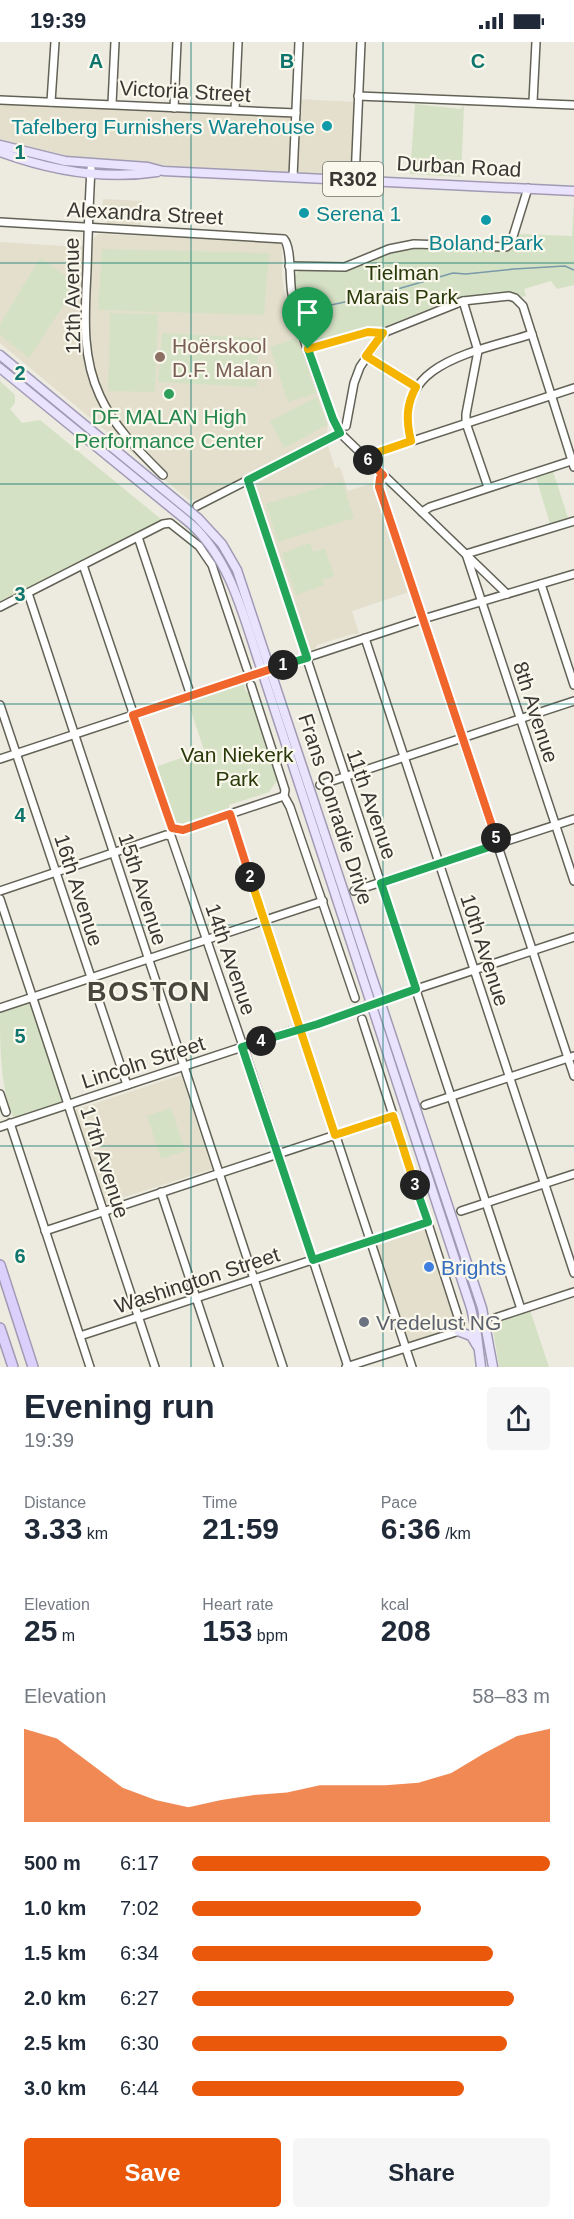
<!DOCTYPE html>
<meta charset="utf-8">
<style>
:root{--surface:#fff;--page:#f6f6f7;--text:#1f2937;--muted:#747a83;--accent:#ea580c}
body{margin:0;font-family:Arial,sans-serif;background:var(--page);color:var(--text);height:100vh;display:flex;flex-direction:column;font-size:22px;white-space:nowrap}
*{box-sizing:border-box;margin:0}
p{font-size:20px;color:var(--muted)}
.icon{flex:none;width:33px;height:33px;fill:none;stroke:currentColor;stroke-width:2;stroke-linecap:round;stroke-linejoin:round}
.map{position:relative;height:1325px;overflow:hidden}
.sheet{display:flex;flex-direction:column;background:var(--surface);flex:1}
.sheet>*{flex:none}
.pin{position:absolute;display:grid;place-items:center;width:51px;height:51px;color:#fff;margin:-62px -26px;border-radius:50% 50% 50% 0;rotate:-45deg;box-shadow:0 0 6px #0007}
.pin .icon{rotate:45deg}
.km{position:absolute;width:30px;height:30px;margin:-15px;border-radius:50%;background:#222;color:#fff;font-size:16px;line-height:30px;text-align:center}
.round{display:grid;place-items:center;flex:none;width:63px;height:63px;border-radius:6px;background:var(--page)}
.headline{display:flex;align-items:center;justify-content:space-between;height:102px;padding:0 24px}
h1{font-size:33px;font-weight:700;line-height:45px}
.metrics{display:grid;grid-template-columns:repeat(3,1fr);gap:9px;height:102px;padding:6px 24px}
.metrics div{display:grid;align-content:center}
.metrics b{font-size:30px;font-weight:700}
.metrics small{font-size:16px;font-weight:400}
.metrics p{font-size:16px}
.chart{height:168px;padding:12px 24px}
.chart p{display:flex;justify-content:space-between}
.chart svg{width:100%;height:108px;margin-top:6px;fill:var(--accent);opacity:.7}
.cta{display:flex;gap:12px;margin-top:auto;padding:12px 24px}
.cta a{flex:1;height:69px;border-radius:6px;background:var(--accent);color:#fff;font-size:24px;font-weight:700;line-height:69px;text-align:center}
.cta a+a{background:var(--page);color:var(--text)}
ul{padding:0 24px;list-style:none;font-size:20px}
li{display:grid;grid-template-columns:96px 72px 1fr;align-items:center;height:45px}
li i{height:15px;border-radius:8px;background:var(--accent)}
.status{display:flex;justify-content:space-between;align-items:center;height:42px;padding:0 30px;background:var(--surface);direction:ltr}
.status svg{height:16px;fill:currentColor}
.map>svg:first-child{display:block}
.built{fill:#e3dfcc}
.green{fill:#d5e1c4}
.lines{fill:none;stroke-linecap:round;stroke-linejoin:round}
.stream{stroke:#799aa8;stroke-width:1.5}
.minor-casing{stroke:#636257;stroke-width:10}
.major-casing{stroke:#a19ab5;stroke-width:11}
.highway-casing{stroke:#a19ab5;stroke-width:12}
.minor{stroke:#fff;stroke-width:7}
.major{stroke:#e9e3fd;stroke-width:8}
.highway{stroke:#dad0fb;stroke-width:9}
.split-1-casing{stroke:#fff;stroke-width:12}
.split-2-casing{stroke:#fff;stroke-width:12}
.split-3-casing{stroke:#fff;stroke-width:12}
.split-4-casing{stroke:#fff;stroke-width:12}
.split-5-casing{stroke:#fff;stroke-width:12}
.split-6-casing{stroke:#fff;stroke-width:12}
.split-7-casing{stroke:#fff;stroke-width:12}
.split-1{stroke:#22a559;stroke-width:8}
.split-2{stroke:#f0652b;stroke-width:8}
.split-3{stroke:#f5b400;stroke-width:8}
.split-4{stroke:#22a559;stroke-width:8}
.split-5{stroke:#22a559;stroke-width:8}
.split-6{stroke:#f0652b;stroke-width:8}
.split-7{stroke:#f5b400;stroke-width:8}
.grid{fill:none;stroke:#0f766e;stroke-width:1.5;stroke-opacity:0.55}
.culture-dot{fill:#0f9aa8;stroke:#faf8ec;stroke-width:2}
.education-dot{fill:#8d6e63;stroke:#faf8ec;stroke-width:2}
.leisure-dot{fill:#2e9e5b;stroke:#faf8ec;stroke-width:2}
.shop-dot{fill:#3f7fe0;stroke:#faf8ec;stroke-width:2}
.worship-dot{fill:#6b7280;stroke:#faf8ec;stroke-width:2}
.labels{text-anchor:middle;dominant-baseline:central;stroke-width:4.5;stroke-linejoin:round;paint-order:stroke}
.shield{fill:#faf8ec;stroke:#72716a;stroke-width:1.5}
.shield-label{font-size:20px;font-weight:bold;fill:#383733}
.street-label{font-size:21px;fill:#383733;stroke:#faf8ec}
.culture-label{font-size:21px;fill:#0d838f;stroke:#faf8ec;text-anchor:end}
.park-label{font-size:21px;fill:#2a3909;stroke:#faf8ec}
.education-label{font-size:21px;fill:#785e54;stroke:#faf8ec;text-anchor:start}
.leisure-label{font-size:21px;fill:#27864d;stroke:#faf8ec}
.shop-label{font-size:21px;fill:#366cbe;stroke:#faf8ec;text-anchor:start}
.worship-label{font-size:21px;fill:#5b616d;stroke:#faf8ec;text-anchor:start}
.district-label{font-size:27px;font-weight:bold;letter-spacing:1.5px;fill:#48473d;stroke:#faf8ec}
.grid-label{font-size:20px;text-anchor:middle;font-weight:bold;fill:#0f766e;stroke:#faf8ec;stroke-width:4.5;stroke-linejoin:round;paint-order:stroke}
</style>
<div class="status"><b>19:39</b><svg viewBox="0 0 49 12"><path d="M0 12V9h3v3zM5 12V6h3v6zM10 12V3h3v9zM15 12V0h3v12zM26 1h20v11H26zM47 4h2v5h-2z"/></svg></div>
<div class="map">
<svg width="574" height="1325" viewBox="0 0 574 1325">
<rect width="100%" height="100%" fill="#edebdf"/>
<g class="built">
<path d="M297,57L357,60L354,137L91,121L0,102V58L296,71Z"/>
<path d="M103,157L142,159L141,184L107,182V178H102Z"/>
<path d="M99,192L279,200L282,203V234L287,265L328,381L327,393L197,458H189L0,301V200L80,205Z"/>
<path d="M328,404L335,426L340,425L348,449L372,441L409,550L352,569L359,592H352L317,603L315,607L310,608L255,442Z"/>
<path d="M181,1033L212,1127L106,1161L75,1068Z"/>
<path d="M424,1184L427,1186L458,1281V1285L453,1289L449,1288L409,1301L407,1299L375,1202L376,1200Z"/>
</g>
<g class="green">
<path d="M415,62L460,67L464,64L461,135L410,132Z"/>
<path d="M574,159V243L557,247L551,239L524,247L526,254L521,255C496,236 411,274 384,285L376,284L315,301L310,298L295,243L294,235L299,228L343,229L355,226L393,210L422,205L506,208L515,203L519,192L572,194Z"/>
<path d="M102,207L269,211L264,273L98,268Z"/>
<path d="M40,216L77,242L29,316L0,293V282Z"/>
<path d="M110,271L158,272L155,350L108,349Z"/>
<path d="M162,291L258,296L257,345L158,340Z"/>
<path d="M297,296L316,351L288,360L270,305Z"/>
<path d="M0,339L15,353V361L10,367L22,381L40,378L162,478L0,561Z"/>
<path d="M317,355L327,383L284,406L270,379Z"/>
<path d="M553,429L568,476L550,482L536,435Z"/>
<path d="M342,439L354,476L278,500L266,462Z"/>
<path d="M310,501L313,510L325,506L334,534L322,538L324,543L296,553L282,511Z"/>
<path d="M244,641L245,648L250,652L277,739L269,750L229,763V768L179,784L175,783L155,725L204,708L188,660Z"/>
<path d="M26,961L33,964L63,1058L62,1060L14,1076C0,1048 0,1003 0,970Z"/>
<path d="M171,1066L185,1109L161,1117L147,1074Z"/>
<path d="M530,1268L549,1325H499L492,1281Z"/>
</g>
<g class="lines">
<path class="stream" d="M310,270L331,263L377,253L453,231L466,232L514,227L565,224L574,228"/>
<defs>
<g id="minor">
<path d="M358,54L574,63"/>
<path d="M0,58L296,71"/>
<path d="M51,60L55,0"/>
<path d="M533,60L536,0"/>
<path d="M112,62L115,0"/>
<path d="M174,66L177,0"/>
<path d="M235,68L238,0"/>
<path d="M91,127C89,161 88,194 87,228C85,271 81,314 100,354C114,385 139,409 163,433"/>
<path d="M293,135L299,0"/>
<path d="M355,137L361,0"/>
<path d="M0,180L284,197C292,206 289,238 292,252C300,294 318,336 333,377L340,391L507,552"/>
<path d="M289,224L345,225L389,207L414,202L506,205L511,201L528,146"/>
<path d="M463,259L478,309L466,372V381L488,445"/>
<path d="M308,307L368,290L383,291"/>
<path d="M366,314L416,345"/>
<path d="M346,384L354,341L360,325L383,291L463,259L509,254L515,256L523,264L574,425"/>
<path d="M411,399C390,320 477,310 532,292"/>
<path d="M367,417L379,410L574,346"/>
<path d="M383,433L380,436L379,445L574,1034"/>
<path d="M248,438L521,1267"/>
<path d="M197,464L340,391"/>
<path d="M422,470L430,465L574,418"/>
<path d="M574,479L466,512L574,839"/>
<path d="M138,495L191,654"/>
<path d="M83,523L172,786L177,788H182L284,754"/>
<path d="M541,542L574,643"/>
<path d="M28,551L283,1325"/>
<path d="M0,565L163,482L170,481L199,504L212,523L247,627"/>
<path d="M365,596L574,1231"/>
<path d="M251,643L285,748L284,754L290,765L355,956"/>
<path d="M0,663L127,1043"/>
<path d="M0,717L423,577L574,532"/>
<path d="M320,743L574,659"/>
<path d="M230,773L412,1325"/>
<path d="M0,849L166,793L171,794L242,1001L348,1325"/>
<path d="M354,849L574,777"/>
<path d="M0,857L155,1325"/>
<path d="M0,966L323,859"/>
<path d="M0,1052L6,1070"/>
<path d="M425,1063L574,1014"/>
<path d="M10,1081L90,1325"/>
<path d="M0,1085L291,989L321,981L371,962L574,895"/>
<path d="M161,1150L219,1325"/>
<path d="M461,1169L574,1132"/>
<path d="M45,1189L393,1074"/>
<path d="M495,1276L574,1250"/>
<path d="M80,1294L428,1180"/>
<path d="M346,1325L456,1290L458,1289L460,1281L362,977"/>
</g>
<g id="major">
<path d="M0,103L65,119L148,125L163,129L574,149"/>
<path d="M0,110C49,128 104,138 157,130"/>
<path d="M0,313L198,476L222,502L237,528L482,1266L493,1325"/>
<path d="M0,326L191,482C231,519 243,573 260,623L471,1266L477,1293L481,1325"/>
<path d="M458,1289L471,1294L477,1304"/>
</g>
<g id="highway">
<path d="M0,1223L33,1325"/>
<path d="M0,1286L13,1325"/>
</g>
</defs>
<use href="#minor" class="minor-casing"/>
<use href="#major" class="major-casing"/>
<use href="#highway" class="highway-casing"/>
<use href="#minor" class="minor"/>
<use href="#major" class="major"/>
<use href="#highway" class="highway"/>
</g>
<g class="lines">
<defs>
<path id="split-1" d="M283,623L307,616L248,438L340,391L333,377L308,307"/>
<path id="split-2" d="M250,835L230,772L183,788L172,786L133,673L283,623"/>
<path id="split-3" d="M250,835L335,1093L393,1074L415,1143"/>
<path id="split-4" d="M261,999L242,1005L313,1218L428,1180L415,1143"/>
<path id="split-5" d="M261,999L318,982L416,947L381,841L498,802L496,796"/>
<path id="split-6" d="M368,418L383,433L380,436L379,445L496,796"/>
<path id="split-7" d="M308,307L368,290L383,291L366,314L416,345C406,363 406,379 411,399L376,411L368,418"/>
</defs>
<use href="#split-1" class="split-1-casing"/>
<use href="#split-2" class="split-2-casing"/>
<use href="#split-3" class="split-3-casing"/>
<use href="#split-4" class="split-4-casing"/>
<use href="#split-5" class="split-5-casing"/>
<use href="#split-6" class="split-6-casing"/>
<use href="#split-7" class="split-7-casing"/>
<use href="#split-1" class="split-1"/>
<use href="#split-2" class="split-2"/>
<use href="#split-3" class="split-3"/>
<use href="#split-4" class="split-4"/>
<use href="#split-5" class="split-5"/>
<use href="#split-6" class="split-6"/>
<use href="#split-7" class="split-7"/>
</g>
<path class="grid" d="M191,0V1325M383,0V1325M0,221H574M0,442H574M0,662H574M0,883H574M0,1104H574"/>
<g class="culture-dot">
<circle cx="327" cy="84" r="6"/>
<circle cx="304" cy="171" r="6"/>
<circle cx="486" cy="178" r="6"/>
</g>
<circle class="education-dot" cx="160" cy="315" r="6"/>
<circle class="leisure-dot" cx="169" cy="352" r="6"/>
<circle class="shop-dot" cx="429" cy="1225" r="6"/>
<circle class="worship-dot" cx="364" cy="1280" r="6"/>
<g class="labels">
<rect class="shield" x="323" y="120" width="60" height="34" rx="4.5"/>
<g class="shield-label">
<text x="353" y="137">R302</text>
</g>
<g class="street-label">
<text transform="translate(185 49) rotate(3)">Victoria Street</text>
<text transform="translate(459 124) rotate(3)">Durban Road</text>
<text transform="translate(145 171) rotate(3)">Alexandra Street</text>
<text transform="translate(72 254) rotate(-91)">12th Avenue</text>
<text transform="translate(536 670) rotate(72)">8th Avenue</text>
<text transform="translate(372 762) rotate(71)">11th Avenue</text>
<text transform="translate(336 767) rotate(72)">Frans Conradie Drive</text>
<text transform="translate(143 847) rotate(72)">15th Avenue</text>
<text transform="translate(79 848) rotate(72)">16th Avenue</text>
<text transform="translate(485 908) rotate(72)">10th Avenue</text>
<text transform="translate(231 917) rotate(71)">14th Avenue</text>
<text transform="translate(143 1020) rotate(-18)">Lincoln Street</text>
<text transform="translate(105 1120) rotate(72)">17th Avenue</text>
<text transform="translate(197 1238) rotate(-18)">Washington Street</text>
</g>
<g class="culture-label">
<text x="315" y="84">Tafelberg Furnishers Warehouse</text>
<text x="316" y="171" text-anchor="start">Serena 1</text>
<text x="486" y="200" text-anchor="middle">Boland Park</text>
</g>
<g class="park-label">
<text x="402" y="230">Tielman<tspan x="402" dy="24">Marais Park</tspan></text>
<text x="237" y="712">Van Niekerk<tspan x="237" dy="24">Park</tspan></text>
</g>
<g class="education-label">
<text x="172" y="303">Hoërskool<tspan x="172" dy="24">D.F. Malan</tspan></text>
</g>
<g class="leisure-label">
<text x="169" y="374">DF MALAN High<tspan x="169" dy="24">Performance Center</tspan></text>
</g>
<g class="shop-label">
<text x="441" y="1225">Brights</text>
</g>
<g class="worship-label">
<text x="376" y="1280">Vredelust NG</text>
</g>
<g class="district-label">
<text x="149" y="950">BOSTON</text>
</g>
</g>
<g class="grid-label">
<text x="96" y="26">A</text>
<text x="287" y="26">B</text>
<text x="478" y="26">C</text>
<text x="20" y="117">1</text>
<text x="20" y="338">2</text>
<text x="20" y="559">3</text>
<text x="20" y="780">4</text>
<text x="20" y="1001">5</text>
<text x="20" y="1221">6</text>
</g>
</svg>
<div class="pin" style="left:308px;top:307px;background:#1e9e55"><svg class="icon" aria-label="arrive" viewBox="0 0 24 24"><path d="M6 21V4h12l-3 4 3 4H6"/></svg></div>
<b class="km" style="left:283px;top:623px">1</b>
<b class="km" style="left:250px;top:835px">2</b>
<b class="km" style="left:415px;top:1143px">3</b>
<b class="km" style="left:261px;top:999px">4</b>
<b class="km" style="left:496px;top:796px">5</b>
<b class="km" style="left:368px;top:418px">6</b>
</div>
<section class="sheet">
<div class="headline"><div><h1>Evening run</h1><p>19:39</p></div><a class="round"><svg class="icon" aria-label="share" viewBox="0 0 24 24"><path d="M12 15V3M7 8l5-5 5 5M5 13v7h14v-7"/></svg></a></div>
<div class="metrics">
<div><p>Distance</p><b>3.33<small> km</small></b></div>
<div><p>Time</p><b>21:59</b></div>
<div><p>Pace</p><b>6:36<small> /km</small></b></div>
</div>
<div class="metrics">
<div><p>Elevation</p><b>25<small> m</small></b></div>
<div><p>Heart rate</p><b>153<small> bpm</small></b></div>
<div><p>kcal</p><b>208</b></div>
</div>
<div class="chart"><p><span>Elevation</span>58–83 m</p>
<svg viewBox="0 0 160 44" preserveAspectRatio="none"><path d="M0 44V6L10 10L20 20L30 30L40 35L50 38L60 35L70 33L80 32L90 29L100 29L110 29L120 28L130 24L140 16L150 9L160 6V44z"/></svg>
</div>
<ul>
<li><b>500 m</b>6:17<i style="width:100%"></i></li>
<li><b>1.0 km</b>7:02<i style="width:64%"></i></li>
<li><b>1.5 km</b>6:34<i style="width:84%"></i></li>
<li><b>2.0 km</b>6:27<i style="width:90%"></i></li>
<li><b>2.5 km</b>6:30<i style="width:88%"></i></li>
<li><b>3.0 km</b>6:44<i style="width:76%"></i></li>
</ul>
<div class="cta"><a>Save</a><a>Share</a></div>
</section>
